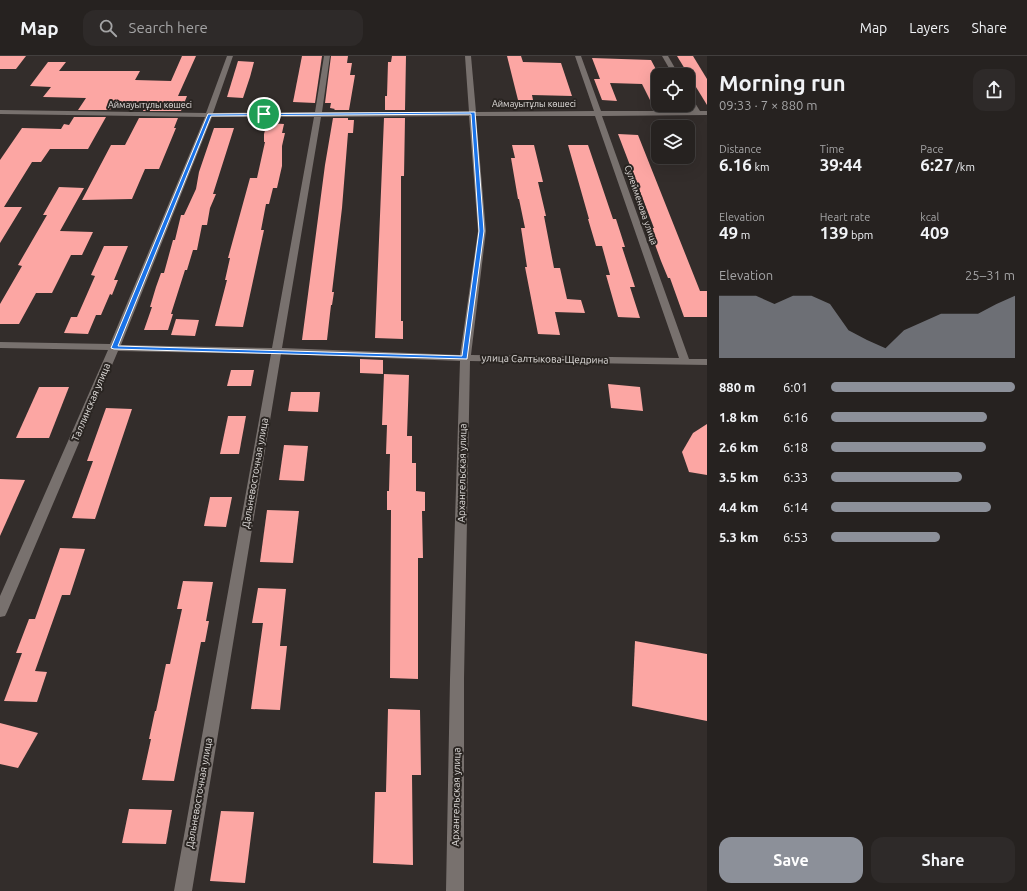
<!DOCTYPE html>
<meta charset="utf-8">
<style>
:root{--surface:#262220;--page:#2e2a29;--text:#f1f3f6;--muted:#a4a4a5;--line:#423f3e;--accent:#8c9099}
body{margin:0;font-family:Ubuntu,sans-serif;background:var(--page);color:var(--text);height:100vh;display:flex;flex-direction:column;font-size:15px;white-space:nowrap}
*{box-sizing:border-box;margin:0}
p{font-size:13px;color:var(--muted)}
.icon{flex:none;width:22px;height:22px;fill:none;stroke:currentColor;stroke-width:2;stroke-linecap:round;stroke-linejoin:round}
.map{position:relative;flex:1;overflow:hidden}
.side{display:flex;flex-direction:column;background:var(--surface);width:320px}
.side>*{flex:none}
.tools{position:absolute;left:651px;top:12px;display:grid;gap:8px}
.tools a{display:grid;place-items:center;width:44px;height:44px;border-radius:8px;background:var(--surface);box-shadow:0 4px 16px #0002,0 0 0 1px var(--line);font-size:20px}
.pin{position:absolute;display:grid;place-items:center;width:34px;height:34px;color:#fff;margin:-17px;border:2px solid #fff;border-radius:50%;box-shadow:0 1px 4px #0007}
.round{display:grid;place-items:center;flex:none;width:42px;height:42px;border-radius:12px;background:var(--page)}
.summary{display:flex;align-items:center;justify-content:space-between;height:68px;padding:0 12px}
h1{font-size:22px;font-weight:600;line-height:30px}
.figures{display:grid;grid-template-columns:repeat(3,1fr);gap:6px;height:68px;padding:4px 12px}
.figures div{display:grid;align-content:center}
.figures b{font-size:17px;font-weight:600}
.figures small{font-size:11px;font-weight:400}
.figures p{font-size:11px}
.chart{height:112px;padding:8px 12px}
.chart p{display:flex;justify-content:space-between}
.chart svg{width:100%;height:72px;margin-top:4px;fill:var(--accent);opacity:.7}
.primary-button{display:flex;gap:8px;margin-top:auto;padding:8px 12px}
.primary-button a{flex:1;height:46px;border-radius:12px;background:var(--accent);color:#fff;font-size:16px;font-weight:600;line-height:46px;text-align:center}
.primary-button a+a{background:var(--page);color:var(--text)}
ul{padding:0 12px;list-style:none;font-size:13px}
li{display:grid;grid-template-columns:64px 48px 1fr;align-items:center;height:30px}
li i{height:10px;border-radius:5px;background:var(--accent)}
header{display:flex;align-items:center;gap:24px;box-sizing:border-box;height:56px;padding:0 20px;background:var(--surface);border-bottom:1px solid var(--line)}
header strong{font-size:19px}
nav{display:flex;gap:22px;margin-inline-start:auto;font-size:14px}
.search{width:280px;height:36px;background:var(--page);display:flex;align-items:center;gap:10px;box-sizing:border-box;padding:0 14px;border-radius:12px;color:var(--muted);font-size:15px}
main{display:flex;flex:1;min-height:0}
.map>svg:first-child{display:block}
.building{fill:#fca6a3}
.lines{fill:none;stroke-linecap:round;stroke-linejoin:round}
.minor{fill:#78716e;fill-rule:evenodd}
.route{fill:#1a73e8;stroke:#fff;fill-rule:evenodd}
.labels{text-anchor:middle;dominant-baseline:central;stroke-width:4;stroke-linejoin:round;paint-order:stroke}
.far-street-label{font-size:9px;fill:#e0dddb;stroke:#292421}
.street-label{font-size:10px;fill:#e0dddb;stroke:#292421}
</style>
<header>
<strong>Map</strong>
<div class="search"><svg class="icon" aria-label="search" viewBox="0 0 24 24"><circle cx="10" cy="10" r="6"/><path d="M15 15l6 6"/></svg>Search here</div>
<nav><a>Map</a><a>Layers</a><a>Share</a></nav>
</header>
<main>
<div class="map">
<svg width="707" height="835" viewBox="0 0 707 835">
<rect width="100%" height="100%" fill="#332d2b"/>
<g class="building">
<path d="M0,0H26L16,13H0Z"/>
<path d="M182,0H196L178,40H187L181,55H143L146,47H114L110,54H78L86,42L43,41L51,31L30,30L48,6H66L59,15H140L135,24L171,25Z"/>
<path d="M302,0H322L315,47L293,46Z"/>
<path d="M331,0H348L347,7H352L350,19H355L349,54H334L335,53L330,52L331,47H325Z"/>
<path d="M392,0H406L405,54H385V40H387L388,6H391Z"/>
<path d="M507,0H521L523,6L561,7L572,40L532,39L533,44H518Z"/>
<path d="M677,0H693L707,23V49Z"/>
<path d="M592,2L651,4L659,19H657L658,22V54H655L642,28L610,27L617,45L602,44L594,23H600Z"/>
<path d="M238,5L254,6L250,21L243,42L227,41Z"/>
<path d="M74,61H106L88,93H50L41,106H32L4,151H22L0,187V104L22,72L61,73L64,68L69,69Z"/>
<path d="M139,62H178L174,72H176L159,113H145L132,143L82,144L111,89H125Z"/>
<path d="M333,62H348V64H354L353,77H348L342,152L332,236H334L332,249H331L327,284H302L325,109Z"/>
<path d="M384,62H405L404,120H401V265H403V283L375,282Z"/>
<path d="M267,67L284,68L282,77H285L282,90V110L277,132H273L269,148H266L261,174H264L243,271L215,270L227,224H225L230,202H228L250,122H257L265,86H264V78Z"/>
<path d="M214,72H234L213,138H216L210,152L207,169H202L197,194H193L187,214H185L171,258H173L168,274H144L152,251H150L156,231L161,217H164L173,184H175L181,159H184L196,133L199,116Z"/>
<path d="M618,78L638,79L700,235H707V261H684L670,222H668L661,205L649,172H654Z"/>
<path d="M512,89H534L543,126H538L546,160H544L554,212H560L567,243L581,244L585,257L555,256L560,279L538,278L525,211H527L521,172H525L519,143H518L511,102H515Z"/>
<path d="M568,89H588L613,163H616L625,191H622L635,231H630L640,262L618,261L606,219H610L602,190H596L588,163H589Z"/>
<path d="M59,131L84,132L60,175L93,176L82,199H71L52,237H36L19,268H0V248L22,210L18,209L47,159H43Z"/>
<path d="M104,190H128L114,224H118L112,239L110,238L101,259H96L88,278L64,277L71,261H77L95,220L91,219Z"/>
<path d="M176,263L199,264L195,280L171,279Z"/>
<path d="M360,303L383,304V318L360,317Z"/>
<path d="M231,314H254L251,330H227Z"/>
<path d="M384,318L409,319L407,380H412V407H416V435L425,436V455H422L423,502H418V623L390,622L391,454H387V435H389L390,398H386L387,369H382Z"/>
<path d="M608,328L640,331L643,355L611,352Z"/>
<path d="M39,331H69L49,382H16Z"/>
<path d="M291,336H320L318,356L288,355Z"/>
<path d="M106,352L132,353L95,463L72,462L93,405H87Z"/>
<path d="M228,360H246L239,398H220Z"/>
<path d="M707,368V419L689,416L682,396L693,377Z"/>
<path d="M284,389L308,390L304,425L279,424Z"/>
<path d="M0,423L25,424L0,480Z"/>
<path d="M210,441H232L226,471L204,470Z"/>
<path d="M267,454L299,455L293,507L260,506Z"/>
<path d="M60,492L85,493L70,539H62L35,615L47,616L37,646L4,645L22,597H16L29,563H35Z"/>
<path d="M183,525L213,526L206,565H209L205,586H201L174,725L142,724L151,683H149L155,655H156L166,608H170L182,553H177Z"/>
<path d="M258,532L286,533L280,590H287L280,654L251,653L263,567H252Z"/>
<path d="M635,585L707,598V665L632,650Z"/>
<path d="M388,653L420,654L421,719H412L413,809L373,807L375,736H386Z"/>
<path d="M0,667L38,677L18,712L0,708Z"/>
<path d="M129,753L172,754L166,788L122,787Z"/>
<path d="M221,755L254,756L245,827L210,825Z"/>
</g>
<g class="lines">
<g class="minor">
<path d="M227,0H233L213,57L315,56L324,0H330L322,56H469L465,0H471L476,56L594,55L575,0H581L601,55H693L688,46V38L690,39L700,55H707V59L602,60L689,303H707V309L470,305L464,623V835H446L450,623L460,305L281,298L192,835H174L271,298L118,295L7,556L5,560L0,561V540L108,294L0,292V286L110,288L205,61L0,58V54L206,57ZM469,60L478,175L460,299L282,292L321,61ZM476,60H595L679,302L471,299L486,175ZM212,61H314L272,292L121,289Z"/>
<path d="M662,0H668L679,19H673Z"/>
</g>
</g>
<path class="route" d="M475,56L484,175L467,303L114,293L111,292L208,58ZM471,58L479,175L462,300L118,290L211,60Z"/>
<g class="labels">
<g class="far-street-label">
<text x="534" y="48">Аймауытұлы көшесі</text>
<text x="150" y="49">Аймауытұлы көшесі</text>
<text transform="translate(641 149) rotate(71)">Сулейменова улица</text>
</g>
<g class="street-label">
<text transform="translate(545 303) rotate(1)">улица Салтыкова-Щедрина</text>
<text transform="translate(91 346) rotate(-67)">Таллинская улица</text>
<text transform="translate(255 417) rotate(-80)">Дальневосточная улица</text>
<text transform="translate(462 417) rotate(-89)">Архангельская улица</text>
<text transform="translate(199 737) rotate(-80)">Дальневосточная улица</text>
<text transform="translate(456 741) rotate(-89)">Архангельская улица</text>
</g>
</g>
</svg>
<div class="tools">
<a><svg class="icon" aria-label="locate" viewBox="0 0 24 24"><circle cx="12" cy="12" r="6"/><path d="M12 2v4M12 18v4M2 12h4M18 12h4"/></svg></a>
<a><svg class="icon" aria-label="layers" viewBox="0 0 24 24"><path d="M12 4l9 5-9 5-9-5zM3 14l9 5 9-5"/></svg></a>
</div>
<div class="pin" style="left:264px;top:58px;background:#1e9e55"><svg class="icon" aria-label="arrive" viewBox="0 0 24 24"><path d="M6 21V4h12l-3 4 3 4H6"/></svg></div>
</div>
<section class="side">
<div class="summary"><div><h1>Morning run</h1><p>09:33 · 7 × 880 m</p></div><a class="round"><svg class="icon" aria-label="share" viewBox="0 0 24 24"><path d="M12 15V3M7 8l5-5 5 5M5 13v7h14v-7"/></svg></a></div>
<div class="figures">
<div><p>Distance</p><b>6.16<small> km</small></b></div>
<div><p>Time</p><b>39:44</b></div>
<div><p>Pace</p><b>6:27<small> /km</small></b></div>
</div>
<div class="figures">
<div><p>Elevation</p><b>49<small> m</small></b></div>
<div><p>Heart rate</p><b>139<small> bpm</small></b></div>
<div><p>kcal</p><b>409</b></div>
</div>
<div class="chart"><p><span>Elevation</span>25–31 m</p>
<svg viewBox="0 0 160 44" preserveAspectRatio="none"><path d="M0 44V6L10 6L20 6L30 11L40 6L50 6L60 11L70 27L80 33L90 38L100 27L110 22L120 17L130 17L140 17L150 11L160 6V44z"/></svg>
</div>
<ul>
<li><b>880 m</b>6:01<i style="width:100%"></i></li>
<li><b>1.8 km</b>6:16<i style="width:85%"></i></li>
<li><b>2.6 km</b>6:18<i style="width:84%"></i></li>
<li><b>3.5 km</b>6:33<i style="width:71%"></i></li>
<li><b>4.4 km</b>6:14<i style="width:87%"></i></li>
<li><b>5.3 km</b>6:53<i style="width:59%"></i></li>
</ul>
<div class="primary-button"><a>Save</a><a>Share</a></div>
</section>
</main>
